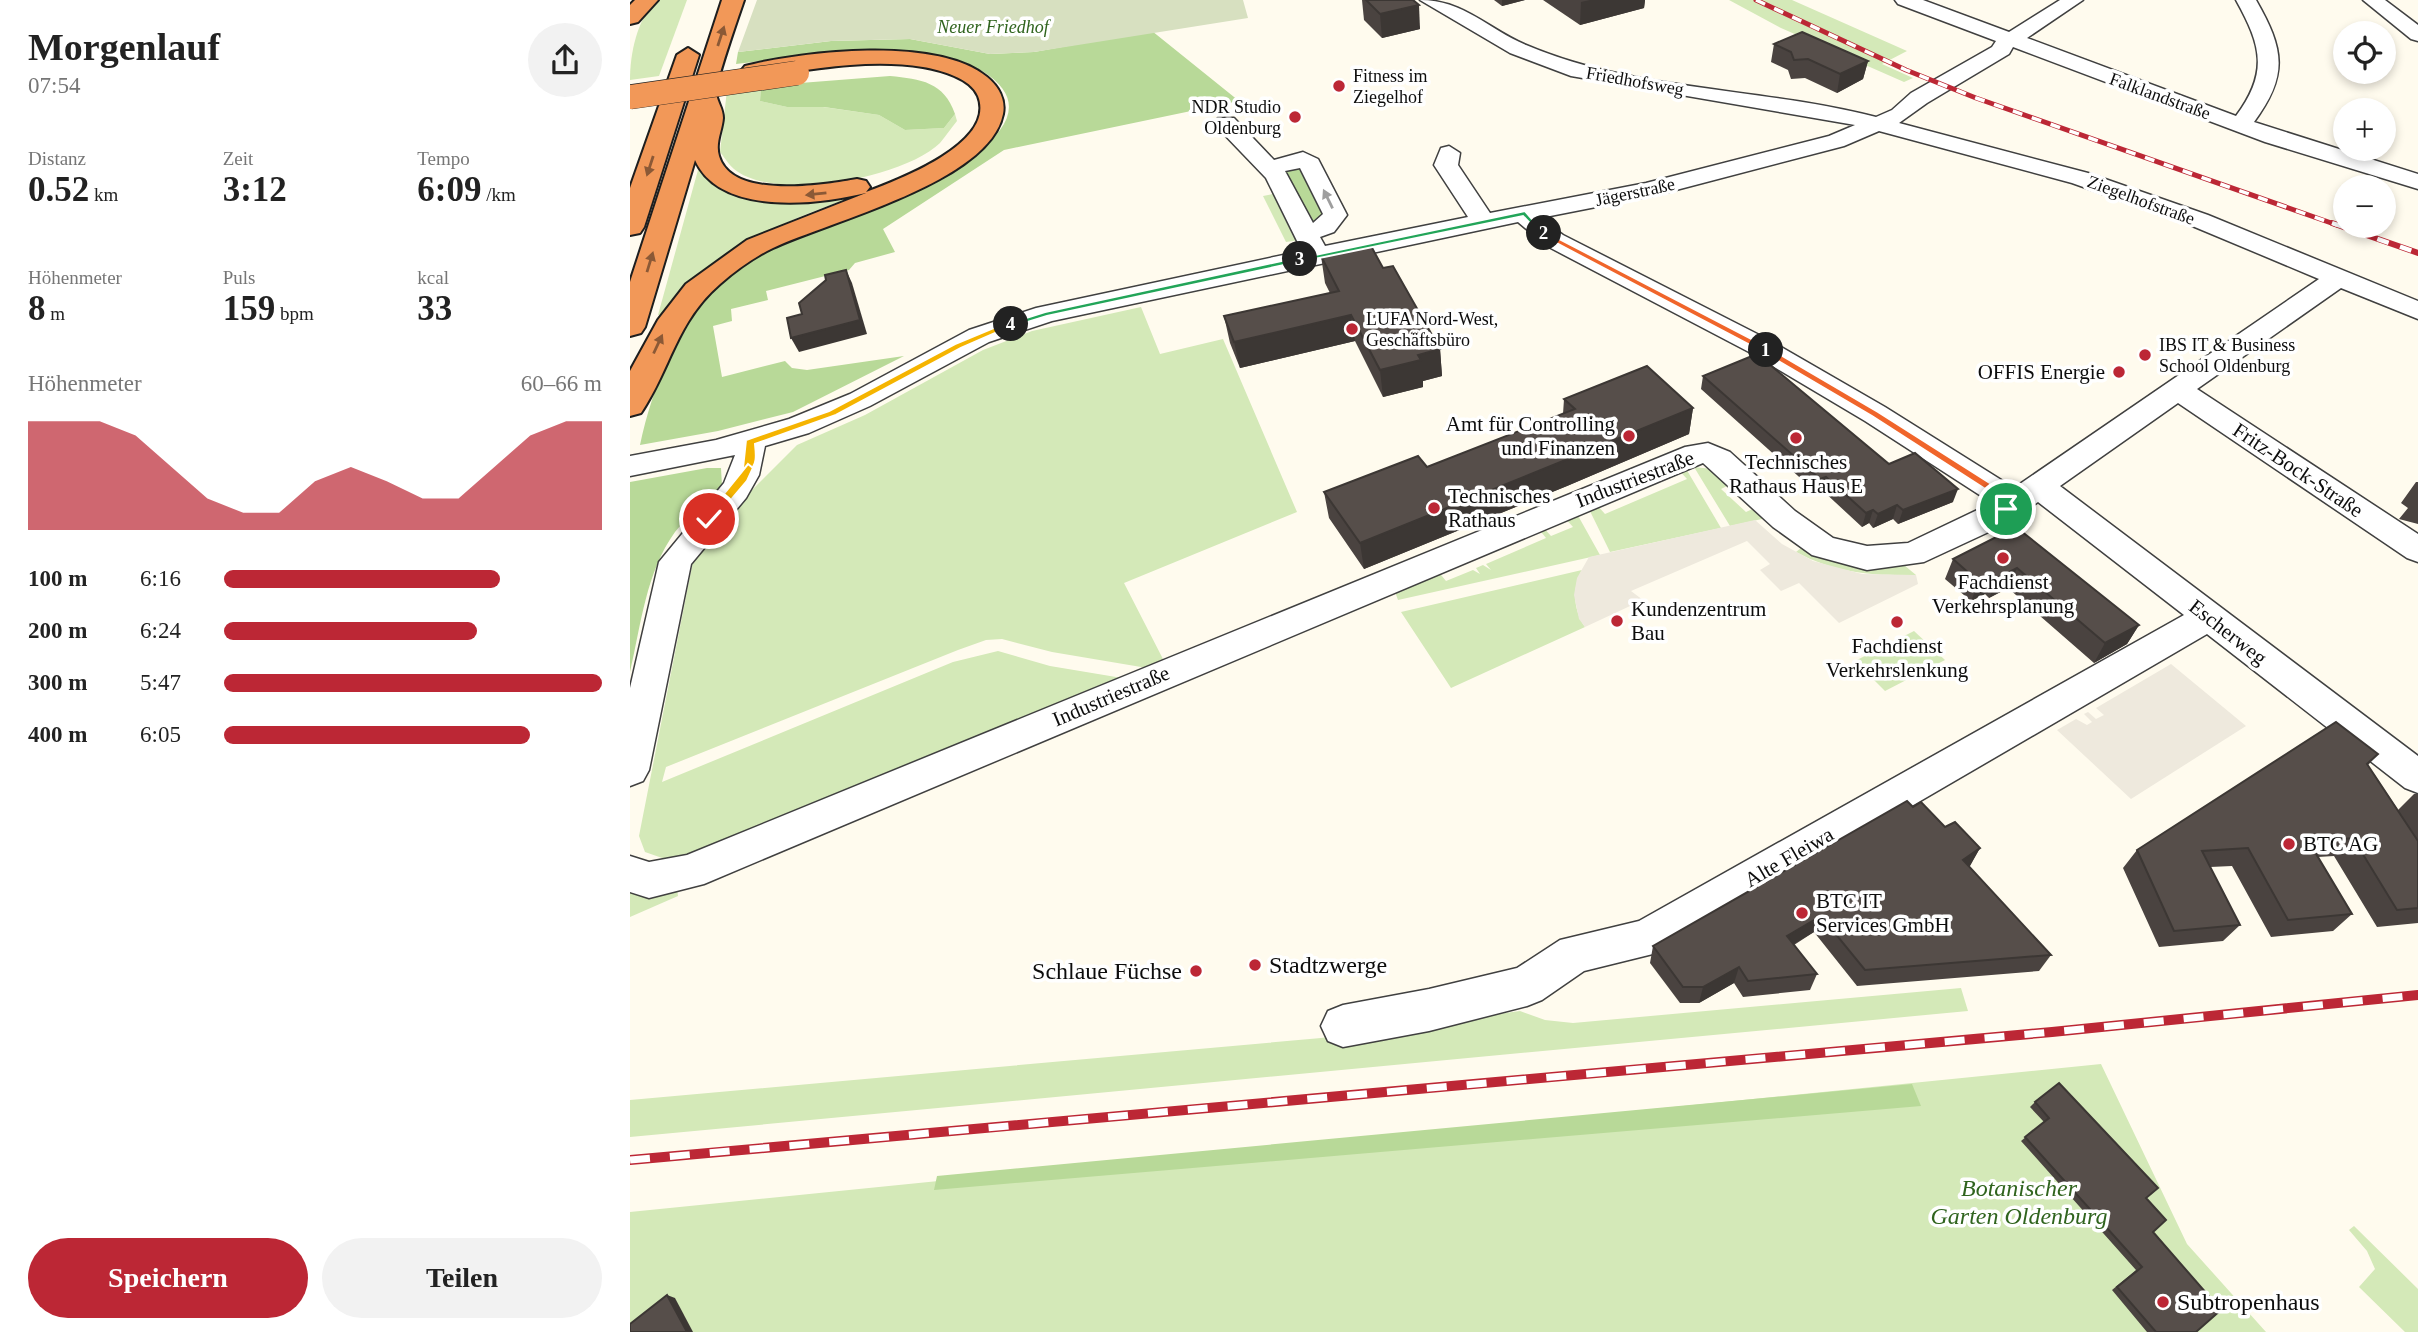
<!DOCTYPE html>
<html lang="de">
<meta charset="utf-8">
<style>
:root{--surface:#fff;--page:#f2f2f2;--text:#222;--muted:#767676;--accent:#bc2735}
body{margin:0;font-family:"Times New Roman",serif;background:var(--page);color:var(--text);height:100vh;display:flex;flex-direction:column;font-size:26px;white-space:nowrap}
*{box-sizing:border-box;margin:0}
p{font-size:23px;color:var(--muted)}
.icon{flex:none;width:38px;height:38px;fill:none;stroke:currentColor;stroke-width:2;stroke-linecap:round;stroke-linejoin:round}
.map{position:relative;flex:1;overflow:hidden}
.details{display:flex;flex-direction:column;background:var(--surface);width:630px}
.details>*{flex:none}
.fabs{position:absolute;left:1703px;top:21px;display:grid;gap:14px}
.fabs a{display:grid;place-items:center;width:63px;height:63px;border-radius:50%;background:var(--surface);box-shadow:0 4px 10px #0003;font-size:35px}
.pin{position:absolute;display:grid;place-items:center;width:60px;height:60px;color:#fff;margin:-30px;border:4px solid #fff;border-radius:50%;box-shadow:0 2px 7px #0007}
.km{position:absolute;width:35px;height:35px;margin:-18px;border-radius:50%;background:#222;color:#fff;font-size:19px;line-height:35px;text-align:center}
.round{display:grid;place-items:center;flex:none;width:74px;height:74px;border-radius:37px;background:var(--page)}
.overview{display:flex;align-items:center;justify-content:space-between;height:119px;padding:0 28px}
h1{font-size:38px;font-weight:600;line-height:52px}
.stats{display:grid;grid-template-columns:repeat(3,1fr);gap:10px;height:119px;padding:7px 28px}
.stats div{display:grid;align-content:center}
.stats b{font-size:35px;font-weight:600}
.stats small{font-size:19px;font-weight:400}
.stats p{font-size:19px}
.chart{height:196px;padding:14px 28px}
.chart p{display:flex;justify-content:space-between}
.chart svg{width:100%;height:126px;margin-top:7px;fill:var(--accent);opacity:.7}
.cta{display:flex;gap:14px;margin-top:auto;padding:14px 28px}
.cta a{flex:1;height:80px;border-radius:42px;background:var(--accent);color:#fff;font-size:28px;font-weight:600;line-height:80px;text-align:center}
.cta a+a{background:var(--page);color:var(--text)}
ul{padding:0 28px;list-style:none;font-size:23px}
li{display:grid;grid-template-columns:112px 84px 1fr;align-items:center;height:52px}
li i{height:18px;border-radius:9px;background:var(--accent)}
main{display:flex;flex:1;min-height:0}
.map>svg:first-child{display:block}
.green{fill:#d4e9b8}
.forest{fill:#b8d998}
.cemetery{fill:#d7e0c0}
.plaza{fill:#eee9dd}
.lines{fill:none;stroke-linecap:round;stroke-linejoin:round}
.minor-casing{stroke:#404040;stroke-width:3}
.highway-casing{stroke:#1e1e1e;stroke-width:4}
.minor{fill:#fff;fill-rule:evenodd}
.highway{fill:#f29858;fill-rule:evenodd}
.rail-far2-casing{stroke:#bc2735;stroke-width:5}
.rail-far1-casing{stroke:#bc2735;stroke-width:6}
.rail-casing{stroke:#bc2735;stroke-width:10}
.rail-far2{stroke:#fff;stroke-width:3.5;stroke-dasharray:10;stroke-linecap:butt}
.rail-far1{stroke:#fff;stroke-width:4.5;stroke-dasharray:12;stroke-linecap:butt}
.rail{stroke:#fff;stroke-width:7;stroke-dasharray:20;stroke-linecap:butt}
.highway-bridge-casing{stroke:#1e1e1e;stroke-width:25;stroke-linecap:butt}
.highway-bridge{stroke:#f29858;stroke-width:24}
.wall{fill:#4a4340}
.shaded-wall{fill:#3c3734}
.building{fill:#564e4a;stroke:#3c3734;stroke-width:2}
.oneway{fill:#8b5936}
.oneway2{fill:#9e9e9e}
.split-1{fill:#f0652b;stroke:#fff;stroke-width:2}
.split-2{fill:#f0652b;stroke:#fff;stroke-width:2}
.split-3{fill:#22a559;stroke:#fff;stroke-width:2}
.split-4{fill:#22a559;stroke:#fff;stroke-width:2}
.split-5{fill:#f5b400;stroke:#fff;stroke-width:2}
.split-6{fill:#f5b400;stroke:#fff;stroke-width:2}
.poi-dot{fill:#bc2735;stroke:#fff;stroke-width:2.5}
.labels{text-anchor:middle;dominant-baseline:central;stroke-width:7;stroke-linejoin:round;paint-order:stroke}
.far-park-label{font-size:18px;font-style:italic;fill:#30641e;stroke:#fff}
.far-poi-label{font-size:18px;fill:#0d0d0d;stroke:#fff;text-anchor:start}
.far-street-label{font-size:18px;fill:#0d0d0d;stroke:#fff}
.poi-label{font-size:21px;fill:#0d0d0d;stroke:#fff;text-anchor:start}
.street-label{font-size:21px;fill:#0d0d0d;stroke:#fff}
.near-poi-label{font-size:24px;fill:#0d0d0d;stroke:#fff;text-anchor:start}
.near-park-label{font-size:24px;font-style:italic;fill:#30641e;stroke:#fff}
</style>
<main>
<section class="details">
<div class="overview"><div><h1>Morgenlauf</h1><p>07:54</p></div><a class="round"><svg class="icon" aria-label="share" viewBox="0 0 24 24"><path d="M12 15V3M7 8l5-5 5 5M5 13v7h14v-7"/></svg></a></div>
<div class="stats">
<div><p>Distanz</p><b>0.52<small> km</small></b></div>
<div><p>Zeit</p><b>3:12</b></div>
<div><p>Tempo</p><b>6:09<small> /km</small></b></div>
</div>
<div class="stats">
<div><p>Höhenmeter</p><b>8<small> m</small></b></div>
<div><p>Puls</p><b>159<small> bpm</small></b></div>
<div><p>kcal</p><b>33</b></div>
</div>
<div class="chart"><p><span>Höhenmeter</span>60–66 m</p>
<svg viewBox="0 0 160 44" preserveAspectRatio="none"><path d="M0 44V6L10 6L20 6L30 11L40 22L50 33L60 38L70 38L80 27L90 22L100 27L110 33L120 33L130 22L140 11L150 6L160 6V44z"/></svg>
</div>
<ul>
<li><b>100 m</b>6:16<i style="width:73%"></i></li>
<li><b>200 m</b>6:24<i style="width:67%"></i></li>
<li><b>300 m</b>5:47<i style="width:100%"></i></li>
<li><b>400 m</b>6:05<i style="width:81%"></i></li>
</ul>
<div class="cta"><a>Speichern</a><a>Teilen</a></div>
</section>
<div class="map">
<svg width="1788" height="1332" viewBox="0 0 1788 1332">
<rect width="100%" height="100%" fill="#fffbee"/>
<g class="green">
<path d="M26,0H57L29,76L0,80C0,53 7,20 26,0Z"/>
<path d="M1099,0H1162L1277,51L1252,64L1283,78L1274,82L1151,28Z"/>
<path d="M131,86L130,101L157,107H193L249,115L275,130L314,128L325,114L327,121C321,128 316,136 310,143C274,178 145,203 104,169C99,165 95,158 90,152L97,90Z"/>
<path d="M68,170H72L85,185L112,195L235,191L262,182C183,213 84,239 35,314L28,315Z"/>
<path d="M643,194L663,236L670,240L656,242L633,196Z"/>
<path d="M511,307L530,354L593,339L667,512L494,583L534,661L517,668L422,652L372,639L356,640L328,650L36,767L32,782L323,662L368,651L420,666L492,678L64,853L35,859L15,852L9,836L63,561L77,537L106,506L167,445L235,415L353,350L402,331Z"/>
<path d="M1055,467L1091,528L980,552L958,507L966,504L975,514L1057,479L1048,469Z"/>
<path d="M1064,467L1082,469L1103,483L1091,489L1116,512L1129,506L1141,517L1100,526Z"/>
<path d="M946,512L970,555L768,600L764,589L807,570L816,581L843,570L850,574L846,568L853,565L861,570L856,564L916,538L908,528L912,526L921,536L943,527L934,517Z"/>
<path d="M1176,544L1256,566L1274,565L1286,575C1242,576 1205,573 1166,552Z"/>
<path d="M952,570C942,587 943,610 955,627L821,688L771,612Z"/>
<path d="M1284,631L1315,660L1255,691L1225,661Z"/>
<path d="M47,888L48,896L0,917V890Z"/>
<path d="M1331,988L1338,1011L0,1137V1100L691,1038L890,1011L915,1020L943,1023Z"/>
<path d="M1471,1064L1557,1244L1636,1332H0V1212Z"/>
<path d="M1724,1226L1788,1289V1332H1775L1729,1287L1745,1269L1737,1251L1719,1230Z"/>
</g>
<g class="forest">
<path d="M522,31L609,101L374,150L253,229L265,252L225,263L219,270L136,291L138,300L101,309L102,321L83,326L92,377L155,361L162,368L177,370L274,356L163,412L88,431L10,445C23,385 48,321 95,278C107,267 125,255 139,249C179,232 467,141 352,71C304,42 162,57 106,64L108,52L201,41L280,39L360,54L404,52Z"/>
<path d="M260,76C291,79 314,82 325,114L314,128L275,130L249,115L194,107H157L130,101L131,86Z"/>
<path d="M674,162L698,221L683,227L655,174L658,165Z"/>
<path d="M77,468H91L92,486C78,503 58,515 45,532C16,572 11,625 0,672V482Z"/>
<path d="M1282,1084L1291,1106L304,1190L307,1176Z"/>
</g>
<path class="cemetery" d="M127,0H613L618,18L404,52L360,54L280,39L201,41L108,52Z"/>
<g class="plaza">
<path d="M1125,520L1152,544L1183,561L1232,574L1286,575L1288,584L1209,623L1169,583L1151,591L1130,570L1140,564L1117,541L1001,591L1013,600L955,627L949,619L944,595L947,578L959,557Z"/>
<path d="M1541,664L1616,726L1501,799L1427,730L1446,719L1457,725L1462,722L1454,714L1458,712L1466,719L1474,715L1466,708Z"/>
</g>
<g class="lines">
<defs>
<g id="minor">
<path d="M790,0C834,0 858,29 896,45C1006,92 1131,87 1246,117L1262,110L1281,93L1362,47L1366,41L1268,4L1265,0H1293L1379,32L1430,0H1453L1397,38L1606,116C1639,72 1631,45 1606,0H1626C1654,49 1659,75 1624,122L1788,174V189L1635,142L1383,47L1379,54L1297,103L1269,123L1458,173L1578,215L1788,301V319L1711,288L1567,389L1788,534V562L1777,558L1548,403L1430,486L1788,756V793L1775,788L1577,634L1031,952L954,971L912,1000L897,1006L799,1031L713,1047L698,1041L691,1026L698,1011L713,1005L799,989L887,968L930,940L1009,921L1554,615L1408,502L1378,523L1294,562L1237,570L1182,555L1143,527L1073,463L74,884L19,898L0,892V856L19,862L57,855L1055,447L1078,443L1100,452L1165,511L1203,538L1237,546L1278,543L1362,503L1235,421L1119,352L915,245L888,222L422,321L359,342L240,406L179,433L135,446L129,475L116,498L61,564L19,770L13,781L0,786V688L29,562L94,483L105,455L0,476V456L86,440L159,419L220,394L339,330L406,308L672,251L636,178L588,128L585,123L588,118H604L644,160L673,152L688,159L717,215L704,232L690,237L695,246L838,217L804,165L811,148L819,146L830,153L828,165L860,213L1016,183L1199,136L1225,125L941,76L880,53ZM1249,131L1442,183L1560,225L1689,279L1384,488L1255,407L1139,340L933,235L910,218L1027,195L1214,146ZM670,168L693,214L683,223L655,171Z"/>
<path d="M1733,0H1755L1788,25V41L1781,39Z"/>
</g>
<g id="highway">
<path d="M5,0H28L8,22L0,24V5Z"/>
<path d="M92,0H114C109,15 85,83 86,93C87,102 93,108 93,118C92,131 85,143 89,156C102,200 193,185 227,179L236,181L240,187L236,192C268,180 367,143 348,96C341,78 310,70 293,67C237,58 178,70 123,78L115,76L111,71L115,66C174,51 308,36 357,77C368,86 376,99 373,114C360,182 200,221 143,248C124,257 106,270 90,284C46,322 41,368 11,413L0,416V371L28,320L56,284L117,240L236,193C186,205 90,216 65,160L15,327L11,333L0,336V282Z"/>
<path d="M58,48L69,55L14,227L10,233L0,235V188L47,55Z"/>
</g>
</defs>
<use href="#minor" class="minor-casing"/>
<use href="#highway" class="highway-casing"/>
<use href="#minor" class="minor"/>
<use href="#highway" class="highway"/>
<defs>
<path id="rail-far2" d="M1126,0L1276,70L1346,98L1707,225"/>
<path id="rail-far1" d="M1702,223L1788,253"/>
<path id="rail" d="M0,1160L1422,1032L1788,995"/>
</defs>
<use href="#rail-far2" class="rail-far2-casing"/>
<use href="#rail-far1" class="rail-far1-casing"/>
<use href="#rail" class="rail-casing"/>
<use href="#rail-far2" class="rail-far2"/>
<use href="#rail-far1" class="rail-far1"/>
<use href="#rail" class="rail"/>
<defs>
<path id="highway-bridge" d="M0,97L167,73"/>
</defs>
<use href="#highway-bridge" class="highway-bridge-casing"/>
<use href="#highway-bridge" class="highway-bridge"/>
</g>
<g class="wall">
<path d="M732,0H783L790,29L752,38L734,20Z"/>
<path d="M864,0H895L872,6Z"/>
<path d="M913,0H1015L1014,8L950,25Z"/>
<path d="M1144,44L1238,61L1233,79L1207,93L1175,78L1161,79L1158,70L1141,62Z"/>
<path d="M691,256L753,268L810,349L812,376L793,381V387L753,397L725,341L610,368L600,343L594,316L700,293L695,283Z"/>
<path d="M1073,376L1323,502L1268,524L1263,519L1243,528L1239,523L1232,527L1192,490L1187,493L1071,389Z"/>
<path d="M934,399L1063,408L1059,434L937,486L734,569L699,518L694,492L797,467L933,414Z"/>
<path d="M1786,482H1788V524L1769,519L1778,508L1771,503Z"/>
<path d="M1386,527L1509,625L1497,644L1464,663L1378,588L1359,598L1355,594L1341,601L1315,579L1323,559Z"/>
<path d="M1748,754L1738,765L1768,810L1784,794H1788V923L1747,927L1704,856L1688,857L1722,914L1703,931L1641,937L1602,866L1580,867L1610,925L1593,941L1529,947L1493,868L1507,850Z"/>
<path d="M1283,807L1350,848L1339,867L1421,955L1409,971L1227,986L1184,932L1164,945L1187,974L1180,990L1113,997L1104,983L1069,1003H1050L1020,963L1023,946Z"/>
<path d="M1405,1102L1516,1198L1523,1232L1566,1332H1517L1482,1290L1506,1270L1391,1141L1414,1122L1400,1107Z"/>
</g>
<g class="shaded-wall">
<path d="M872,0H895L872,6Z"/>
<path d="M960,0H1015L1014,8L950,25L951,2Z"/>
<path d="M789,5L790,29L752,38L750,14Z"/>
<path d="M1238,61L1233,79L1207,93L1210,74Z"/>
<path d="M216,270L222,283L237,334L169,352L161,338Z"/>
<path d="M721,315L725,341L610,368L604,342Z"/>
<path d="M810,349L812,376L793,381V387L753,397L750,370L788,355Z"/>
<path d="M1063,408L1059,434L937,486L734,569L730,543Z"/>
<path d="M1196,477L1192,490L1187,493L1190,479Z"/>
<path d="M1328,489L1323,502L1268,524L1273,510Z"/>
<path d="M1267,505L1263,519L1243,528L1248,514Z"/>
<path d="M1243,510L1239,523L1232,527L1236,513Z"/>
<path d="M1387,568L1378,588L1359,598L1368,578Z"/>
<path d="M1363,574L1355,594L1341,601L1349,582Z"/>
<path d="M1509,625L1497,644L1464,663L1475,643Z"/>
<path d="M1350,848L1340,866L1323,877L1333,860Z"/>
<path d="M1191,916L1184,932L1150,952L1157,936Z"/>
<path d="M1109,967L1104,983L1069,1003L1073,987Z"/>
<path d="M37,1295L45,1298L63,1332H57Z"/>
</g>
<g class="building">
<path d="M736,0H783L789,5L750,14Z"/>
<path d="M1172,32L1238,61L1210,74L1178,59L1164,60L1161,52L1144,44Z"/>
<path d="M741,246L753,268L763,266L810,349L788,355L791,360L750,370L721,315L604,342L594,316L709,291L691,256Z"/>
<path d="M216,270L230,320L161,338L157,318L172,314L169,303L196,280L195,275Z"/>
<path d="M1127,354L1259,464L1285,453L1328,489L1273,510L1267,505L1248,514L1243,510L1236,513L1196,477L1190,479L1073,376Z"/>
<path d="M1017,366L1063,408L938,459L730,543L694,492L788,456L797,467L945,409L934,399Z"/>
<path d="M1386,527L1509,625L1475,643L1387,568L1368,578L1363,574L1349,582L1323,559Z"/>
<path d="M1706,722L1748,754L1737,764L1788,841V908L1767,910L1723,838L1679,842L1722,914L1658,920L1618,848L1572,851L1610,925L1544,931L1507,850Z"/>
<path d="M1277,801L1283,807L1291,802L1315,827L1325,822L1350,848L1333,860L1421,955L1235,970L1191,916L1157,936L1187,974L1118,981L1109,967L1073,987H1053L1023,946Z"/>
<path d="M1429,1083L1528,1188L1516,1198L1536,1220L1523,1232L1591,1310L1566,1332H1526L1487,1287L1512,1267L1395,1137L1419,1118L1405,1102Z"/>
<path d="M37,1295L57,1332H0V1324Z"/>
</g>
<defs><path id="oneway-solid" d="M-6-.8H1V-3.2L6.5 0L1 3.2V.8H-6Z" transform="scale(1.75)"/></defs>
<g class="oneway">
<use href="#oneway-solid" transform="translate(91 36) rotate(-72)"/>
<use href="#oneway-solid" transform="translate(20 166) rotate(108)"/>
<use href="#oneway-solid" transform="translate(186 194) rotate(174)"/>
<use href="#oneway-solid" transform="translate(20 262) rotate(-73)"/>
<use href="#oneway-solid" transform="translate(28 344) rotate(-65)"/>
</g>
<use class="oneway2" href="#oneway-solid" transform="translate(698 199) rotate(-116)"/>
<path class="split-1" d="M1133,348H1139L1248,412L1388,501V506L1379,512H1372V507L1377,503L1242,416L1133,352Z"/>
<path class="split-2" d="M914,231L1139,348L1141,350L1133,352L911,235Z"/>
<path class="split-3" d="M895,211L916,235H911L893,216L670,262L666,259Z"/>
<path class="split-4" d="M670,257L673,261L417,316L381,327L377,324L415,312Z"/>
<path class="split-5" d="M378,322L386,324L331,348L206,415L125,444C126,453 128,467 118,471L113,468L116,440L199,411L325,344Z"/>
<path class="split-6" d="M118,464L123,468L117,481L83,521H76V516Z"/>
<g class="poi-dot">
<circle cx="709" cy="86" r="7"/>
<circle cx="665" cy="117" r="7"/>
<circle cx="722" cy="329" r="7"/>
<circle cx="1515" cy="355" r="7"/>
<circle cx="1489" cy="372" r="7"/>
<circle cx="999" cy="436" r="7"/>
<circle cx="1166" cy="438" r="7"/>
<circle cx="804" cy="508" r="7"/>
<circle cx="1373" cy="558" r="7"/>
<circle cx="987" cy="621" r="7"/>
<circle cx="1267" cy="622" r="7"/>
<circle cx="1659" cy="844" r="7"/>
<circle cx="1172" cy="913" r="7"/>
<circle cx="625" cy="965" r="7"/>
<circle cx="566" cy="971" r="7"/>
<circle cx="1533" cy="1302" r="7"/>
</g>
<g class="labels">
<g class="far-park-label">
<text x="363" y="27">Neuer Friedhof</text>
</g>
<g class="far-poi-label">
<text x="723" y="76">Fitness im<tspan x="723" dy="21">Ziegelhof</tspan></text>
<text x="651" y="107" text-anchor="end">NDR Studio<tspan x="651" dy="21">Oldenburg</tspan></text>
<text x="736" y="319">LUFA Nord-West,<tspan x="736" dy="21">Geschäftsbüro</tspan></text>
<text x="1529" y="345">IBS IT &amp; Business<tspan x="1529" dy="21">School Oldenburg</tspan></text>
</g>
<g class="far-street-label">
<text transform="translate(1005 81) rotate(10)">Friedhofsweg</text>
<text transform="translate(1530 96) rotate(20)">Falklandstraße</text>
<text transform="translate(1005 192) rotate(-12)">Jägerstraße</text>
<text transform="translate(1511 200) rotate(20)">Ziegelhofstraße</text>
</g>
<g class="poi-label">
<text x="1475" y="372" text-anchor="end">OFFIS Energie</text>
<text x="985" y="424" text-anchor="end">Amt für Controlling<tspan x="985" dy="24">und Finanzen</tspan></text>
<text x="1166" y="462" text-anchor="middle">Technisches<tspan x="1166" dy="24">Rathaus Haus E</tspan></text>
<text x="818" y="496">Technisches<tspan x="818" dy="24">Rathaus</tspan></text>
<text x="1373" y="582" text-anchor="middle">Fachdienst<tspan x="1373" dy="24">Verkehrsplanung</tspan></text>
<text x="1001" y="609">Kundenzentrum<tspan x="1001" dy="24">Bau</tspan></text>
<text x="1267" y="646" text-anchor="middle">Fachdienst<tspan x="1267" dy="24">Verkehrslenkung</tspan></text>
<text x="1673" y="844">BTC AG</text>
<text x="1186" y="901">BTC IT<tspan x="1186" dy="24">Services GmbH</tspan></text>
</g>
<g class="street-label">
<text transform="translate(1668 470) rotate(34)">Fritz-Bock-Straße</text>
<text transform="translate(1005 479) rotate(-21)">Industriestraße</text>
<text transform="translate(1598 632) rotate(38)">Escherweg</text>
<text transform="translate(481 696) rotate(-23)">Industriestraße</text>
<text transform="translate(1159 857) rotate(-30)">Alte Fleiwa</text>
</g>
<g class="near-poi-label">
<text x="639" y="965">Stadtzwerge</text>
<text x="552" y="971" text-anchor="end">Schlaue Füchse</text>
<text x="1547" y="1302">Subtropenhaus</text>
</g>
<g class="near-park-label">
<text x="1389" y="1188">Botanischer<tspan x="1389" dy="28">Garten Oldenburg</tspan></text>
</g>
</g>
</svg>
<div class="fabs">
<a><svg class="icon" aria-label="locate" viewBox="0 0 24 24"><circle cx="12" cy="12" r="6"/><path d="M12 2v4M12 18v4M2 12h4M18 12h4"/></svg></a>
<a>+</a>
<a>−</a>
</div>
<div class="pin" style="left:1376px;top:509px;background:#1e9e55"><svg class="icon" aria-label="arrive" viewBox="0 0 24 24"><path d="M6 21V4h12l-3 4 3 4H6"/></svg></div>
<div class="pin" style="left:79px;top:519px;background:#d93025"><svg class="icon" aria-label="check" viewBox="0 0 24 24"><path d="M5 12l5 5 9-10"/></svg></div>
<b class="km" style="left:1136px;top:350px">1</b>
<b class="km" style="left:914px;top:233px">2</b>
<b class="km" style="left:670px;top:259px">3</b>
<b class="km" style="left:381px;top:324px">4</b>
</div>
</main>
